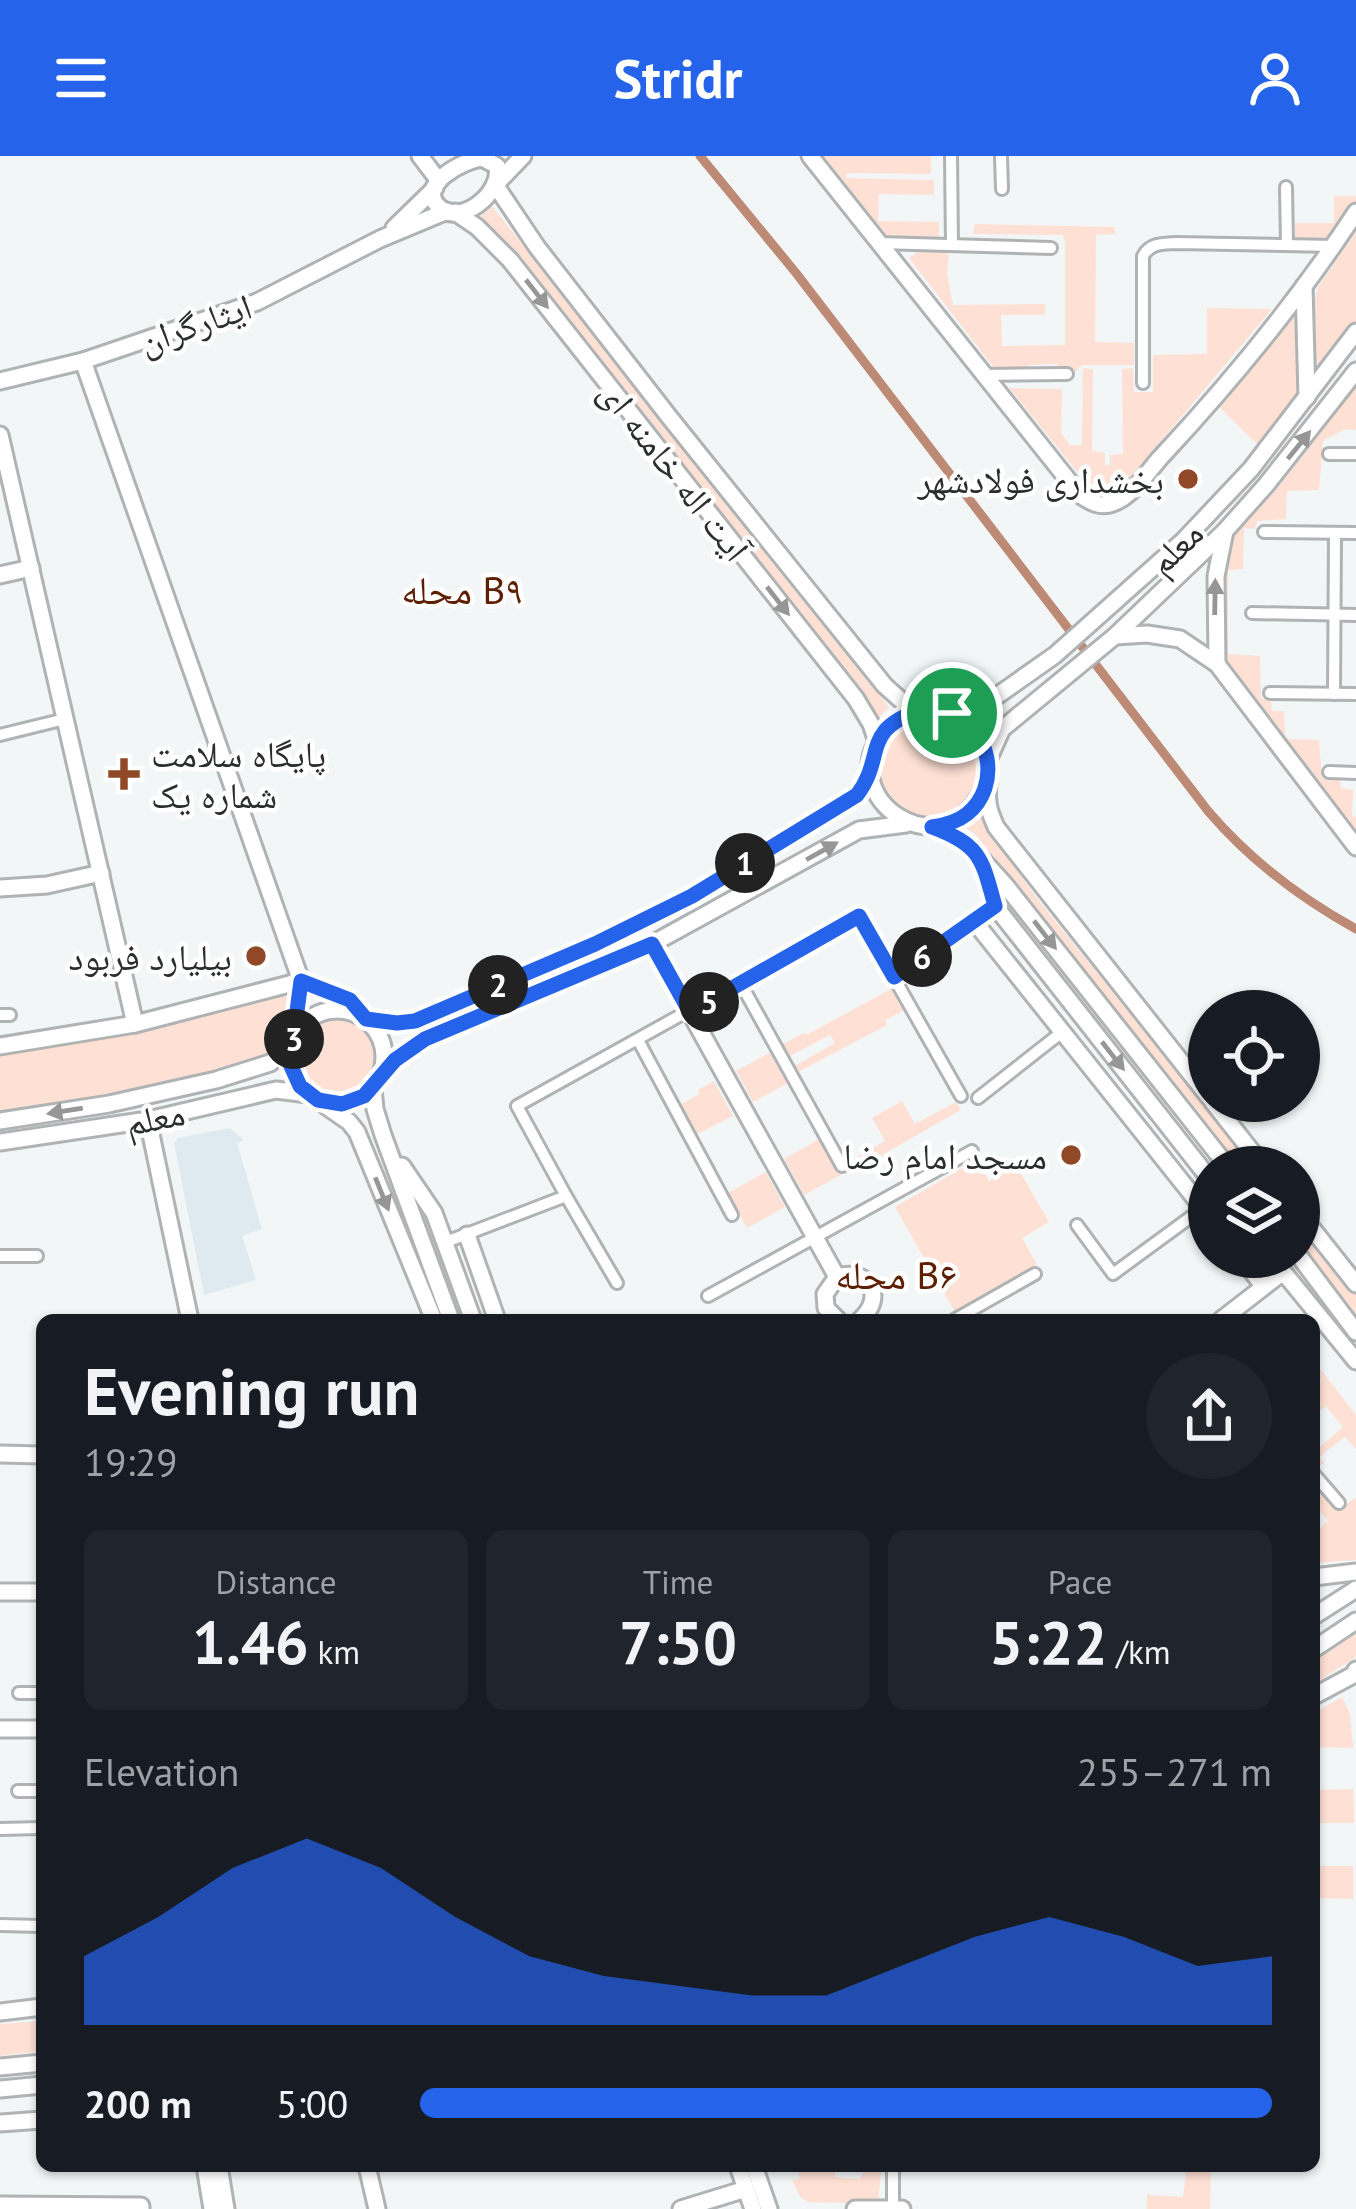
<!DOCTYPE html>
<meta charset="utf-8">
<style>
:root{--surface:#171b24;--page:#20242c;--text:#f1f3f6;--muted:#9ea1a6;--accent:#2563eb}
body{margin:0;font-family:"PT Sans","Noto Naskh Arabic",sans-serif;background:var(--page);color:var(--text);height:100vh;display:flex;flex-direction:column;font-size:45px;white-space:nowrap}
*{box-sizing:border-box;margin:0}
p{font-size:39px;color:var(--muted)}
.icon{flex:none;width:66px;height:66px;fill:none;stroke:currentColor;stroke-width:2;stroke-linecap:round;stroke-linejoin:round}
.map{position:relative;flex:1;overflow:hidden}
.panel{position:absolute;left:36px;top:1158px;width:1284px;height:858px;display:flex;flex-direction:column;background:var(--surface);border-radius:18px;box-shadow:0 3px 9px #0004}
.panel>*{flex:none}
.fabs{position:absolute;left:1188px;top:834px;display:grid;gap:24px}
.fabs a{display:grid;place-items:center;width:132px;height:132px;border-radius:50%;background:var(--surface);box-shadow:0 3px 9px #0004;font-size:60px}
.pin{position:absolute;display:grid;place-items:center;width:102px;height:102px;color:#fff;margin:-51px;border:6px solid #fff;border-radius:50%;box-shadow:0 3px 12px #0007}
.km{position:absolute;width:60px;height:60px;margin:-30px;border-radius:50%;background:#222;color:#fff;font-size:33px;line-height:60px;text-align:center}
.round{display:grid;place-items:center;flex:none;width:126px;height:126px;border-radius:63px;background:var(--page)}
.summary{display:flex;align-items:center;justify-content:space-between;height:204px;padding:0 48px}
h1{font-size:66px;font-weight:800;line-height:90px}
.stats{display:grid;grid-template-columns:repeat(3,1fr);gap:18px;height:204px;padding:12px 48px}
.stats div{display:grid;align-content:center;border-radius:18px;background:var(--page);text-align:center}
.stats b{font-size:60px;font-weight:800}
.stats small{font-size:33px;font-weight:400}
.stats p{font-size:33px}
.chart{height:336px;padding:24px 48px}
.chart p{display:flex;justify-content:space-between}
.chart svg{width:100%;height:216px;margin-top:12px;fill:var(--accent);opacity:.7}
ul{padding:0 48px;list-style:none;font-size:39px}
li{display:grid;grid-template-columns:192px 144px 1fr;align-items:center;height:90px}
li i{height:30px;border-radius:15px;background:var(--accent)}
header{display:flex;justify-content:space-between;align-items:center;height:156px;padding:0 48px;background:var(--accent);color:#fff;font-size:54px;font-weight:800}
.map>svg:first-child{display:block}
.built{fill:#deeaef}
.green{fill:#fee0d4}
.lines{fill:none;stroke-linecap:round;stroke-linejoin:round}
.canal{stroke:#bd8a75;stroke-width:9}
.street-casing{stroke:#afb3b4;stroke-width:16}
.secondary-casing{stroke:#afb3b4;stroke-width:21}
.street{stroke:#fff;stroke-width:10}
.secondary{stroke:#fff;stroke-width:15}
.oneway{fill:#969696}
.route-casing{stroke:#fff;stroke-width:24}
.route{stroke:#2563eb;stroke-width:15}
.poi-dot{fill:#904827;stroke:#fff;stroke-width:4.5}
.labels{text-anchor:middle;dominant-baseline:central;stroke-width:9;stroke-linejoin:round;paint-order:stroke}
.street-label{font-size:36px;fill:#2c2e2e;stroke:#fff}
.poi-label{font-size:36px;fill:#2c2e2e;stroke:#fff;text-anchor:end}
.neighbourhood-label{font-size:39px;fill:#5d1f00;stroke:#fff}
</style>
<header><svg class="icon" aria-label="menu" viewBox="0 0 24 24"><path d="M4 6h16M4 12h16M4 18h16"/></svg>Stridr<svg class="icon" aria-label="person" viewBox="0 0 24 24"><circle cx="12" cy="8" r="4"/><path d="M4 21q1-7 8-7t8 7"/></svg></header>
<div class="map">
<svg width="1356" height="2053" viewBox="0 0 1356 2053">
<rect width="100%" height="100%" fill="#f2f6f7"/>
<path class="built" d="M230,972L244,984L237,987L262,1073L242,1080L256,1124L204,1139L174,987L178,982Z"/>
<g class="green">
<path d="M820,0H931V18L847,17L846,22L934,24V39L879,38L878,65L939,66V81L935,86L884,84Z"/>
<path d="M1334,40H1356V51L1330,84L1300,85L1295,81V67H1334Z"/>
<path d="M492,50L889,551L878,562L589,193L481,60Z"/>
<path d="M975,68L1115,71V78L1096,79L1095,186L1134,187V209H1085L1078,211V215L1058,216L1057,208L1029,209L1028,216L998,217L909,102L919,95L949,93L947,118L953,149L1045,148V159H1001L1002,190L1065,189V85L1063,79L973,78Z"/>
<path d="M1356,76V165L1317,222L1314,146L1318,131Z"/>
<path d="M1207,152L1272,153L1119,335L1111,339L1093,335L1009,232L1062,233L1061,277L1070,289H1082L1083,212L1093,213L1092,295L1105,297V309H1110V299L1123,298L1122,213L1133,212L1134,236H1153V199L1207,198Z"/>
<path d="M1294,152L1298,231L1296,240L1257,288L1217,249Z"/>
<path d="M1356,225V274L1345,273L1323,285L1319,334L1287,335L1286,363L1257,365L1255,373L1244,372L1243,413L1228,414V498L1260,500L1261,543H1271L1272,555H1284L1285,580L1288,583L1319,584L1322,622L1340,623L1341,632L1353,634L1352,660L1356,661V679L1220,508L1218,452L1228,383Z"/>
<circle cx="930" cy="613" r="49"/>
<path d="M980,659L986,671L1036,741L1254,1011H1239L974,677L963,671Z"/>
<path d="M895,831L907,853L885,864L887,869L798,916L795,910L835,887L830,879L790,900L783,888L804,877L806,879Z"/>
<path d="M282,838L291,842L293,860L275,899L113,941L0,956V896L164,868Z"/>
<circle cx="338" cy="902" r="39"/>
<path d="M773,895L790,926L753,946L736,915Z"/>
<path d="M714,925L733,960L695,979L679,949L700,938L698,934Z"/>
<path d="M902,945L915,968L956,946L961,954L854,1015L849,1006L885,985L872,962Z"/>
<path d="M821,982L841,1019L804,1039L784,1003Z"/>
<path d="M976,1004L989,1025L1016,1009L1049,1066L1022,1082L1037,1109L955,1156L895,1051Z"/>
<path d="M766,1016L785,1051L747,1072L728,1037Z"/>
<path d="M1299,1069L1356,1139V1159L1299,1088Z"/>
<path d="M1314,1205L1356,1259V1293L1345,1281L1319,1301L1324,1307L1319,1310L1314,1307V1296L1343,1271L1326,1250L1314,1260Z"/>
<path d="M1314,1327L1339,1354L1356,1341V1404L1314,1407V1377L1328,1365L1314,1348Z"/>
<path d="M1356,1471V1501L1314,1528V1497Z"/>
<path d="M1342,1541L1350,1558L1353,1592L1314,1591V1557Z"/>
<path d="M1353,1633L1354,1667H1314V1634Z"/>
<path d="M1314,1710H1353V1743L1314,1742Z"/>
<path d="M42,1865V1895L0,1900V1868Z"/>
<path d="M795,2010H835V2021L860,2023L864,2015L874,2012L881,2015L878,2048L808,2046L800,2041L792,2024L800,2022Z"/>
<path d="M1187,2010H1211L1210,2053H1147V2039L1183,2041Z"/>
</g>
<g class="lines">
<path class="canal" d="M700,0L796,117L1208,655C1249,703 1300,742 1356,773"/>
<defs>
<g id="street">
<path d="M951,0L952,89"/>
<path d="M1001,0L1002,33"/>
<path d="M1286,31L1287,88"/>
<path d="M879,87L1051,92"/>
<path d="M984,219L1067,218"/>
<path d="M1143,227V100C1150,87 1162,88 1176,87L1334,90"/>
<path d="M1329,298H1356"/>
<path d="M1264,376L1356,377"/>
<path d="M1252,457L1356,459"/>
<path d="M1270,537L1356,538"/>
<path d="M1334,538L1335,377"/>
<path d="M0,579L65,563"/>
<path d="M1329,616L1356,617"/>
<path d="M741,828L842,1010"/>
<path d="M0,859H10"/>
<path d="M638,884L732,1059"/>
<path d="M978,942L1062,876"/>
<path d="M566,1040L617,1127"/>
<path d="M1077,1069L1113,1118L1203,1052"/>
<path d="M446,1086L566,1040L517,950L859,760L961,940"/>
<path d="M0,1100H37"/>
<path d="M708,1140L972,995"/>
<path d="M954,1164L1035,1118"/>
<path d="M1314,1318L1339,1347"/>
<path d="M19,1537H42"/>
<path d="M18,1635H42"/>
<path d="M0,1673L42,1672"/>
<path d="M0,1769L42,1770"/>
<path d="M893,2010V2052"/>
</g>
<g id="secondary">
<path d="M420,0L439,25"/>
<path d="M810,0L1080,339C1091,346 1100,352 1113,347C1132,340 1147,317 1160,302C1231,226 1299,143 1356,56"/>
<path d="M482,2L497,10C503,38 459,71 439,51C415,29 464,4 482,2Z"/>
<path d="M498,26L523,0"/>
<path d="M496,30L537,91L670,262L885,530L903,546L921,554"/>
<path d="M455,56L477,71L510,104L856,543L871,568L877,586"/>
<path d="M394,72L435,32"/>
<path d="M1304,130L1307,241"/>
<path d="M83,205L301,825L296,878"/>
<path d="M0,225L83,205L257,146L380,83L447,55"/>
<path d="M0,279L135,868"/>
<path d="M0,419L31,412"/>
<path d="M1115,480L1147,478L1180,483L1217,508L1356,691"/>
<path d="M1217,508L1216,420L1225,375"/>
<path d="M952,557L984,549L1055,499L1184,384L1251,313L1356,176"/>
<path d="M988,604L1002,573L1115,480L1225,375L1266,329L1356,215"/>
<path d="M987,625C948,723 828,641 885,575C898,560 916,554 935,554C963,556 986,580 988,608C990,620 986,633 988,645C988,654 993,663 996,671L1209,941"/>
<path d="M935,672C967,684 984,705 1006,730L1228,1011"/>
<path d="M983,709L995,750L1209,1022"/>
<path d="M0,732L47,729L101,717"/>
<path d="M974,765L1209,1060"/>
<path d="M652,788L837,1121"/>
<path d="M894,821L980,760"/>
<path d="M301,825L350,844L359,858"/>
<circle cx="337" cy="901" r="47"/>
<path d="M366,863L397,867L415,864L595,788L692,740L857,639L871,615"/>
<path d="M0,890L135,868L301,825"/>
<path d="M382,917L395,904L425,883L652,788L859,674L906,668"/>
<path d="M373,932L375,953L383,979L451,1164"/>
<path d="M1212,945L1264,1011"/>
<path d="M326,950L349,966L357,976L434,1164"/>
<path d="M148,964L190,1164"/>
<path d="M0,965L109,948L216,924L270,907L281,899L293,885"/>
<path d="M0,986L148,964L276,934L308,938"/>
<path d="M402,1010L434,1057L473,1164"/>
<path d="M1299,1056L1356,1128"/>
<path d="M467,1079L497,1164"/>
<path d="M1299,1100L1356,1176"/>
<path d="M1241,1101L1263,1130"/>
<path d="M1271,1101L1356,1205"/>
<path d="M838,1164L826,1152L825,1138L837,1121C870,1112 886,1141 860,1164"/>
<path d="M1221,1164L1283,1116"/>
<path d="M0,1298L42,1299"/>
<path d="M1314,1421L1356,1416"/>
<path d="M0,1436H42"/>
<path d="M1314,1460L1356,1433"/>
<path d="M1314,1493L1356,1465"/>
<path d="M1314,1540L1353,1519L1356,1514"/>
<path d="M0,1573H42"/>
<path d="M0,1856L42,1851"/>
<path d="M0,1911L42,1907"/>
<path d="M0,1933L42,1929"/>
<path d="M0,1967L42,1964"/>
<path d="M205,2010L212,2053"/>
<path d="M219,2010L226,2053"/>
<path d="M367,2010L377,2053"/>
<path d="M738,2010L753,2053"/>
<path d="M754,2010L769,2053"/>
<path d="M0,2049L141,2050V2053"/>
<path d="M681,2053L746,2033"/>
<path d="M855,2053H902"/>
</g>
</defs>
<use href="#street" class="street-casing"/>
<use href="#secondary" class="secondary-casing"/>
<use href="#street" class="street"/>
<use href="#secondary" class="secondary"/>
</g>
<defs><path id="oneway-solid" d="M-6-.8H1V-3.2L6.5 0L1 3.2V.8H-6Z" transform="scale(3)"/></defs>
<g class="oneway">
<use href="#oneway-solid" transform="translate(537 138) rotate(52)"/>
<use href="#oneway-solid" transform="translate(1299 289) rotate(-51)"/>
<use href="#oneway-solid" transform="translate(1215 441) rotate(-89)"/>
<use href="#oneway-solid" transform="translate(778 445) rotate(52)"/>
<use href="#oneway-solid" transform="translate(822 695) rotate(-29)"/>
<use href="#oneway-solid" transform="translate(1045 779) rotate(52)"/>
<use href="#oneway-solid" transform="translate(1113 900) rotate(52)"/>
<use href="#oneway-solid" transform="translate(65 955) rotate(171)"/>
<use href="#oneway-solid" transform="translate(382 1038) rotate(68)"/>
</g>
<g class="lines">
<defs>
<path id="route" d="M921,554C930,554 941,553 949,556C991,571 1002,630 967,658C957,666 945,669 932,671C981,689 982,703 995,750L894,821L859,760L690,856L652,788L425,883L395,904L364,940L342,948L318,944L300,930L290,908L301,825L350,844L366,863L397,867L415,865L595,788L692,740L857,639C886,601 860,574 921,554Z"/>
</defs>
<use href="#route" class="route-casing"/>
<use href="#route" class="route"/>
</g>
<g class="poi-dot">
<circle cx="1188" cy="323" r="12"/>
<path d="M118 600h12v12h12v12h-12v12h-12v-12h-12v-12h12z"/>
<circle cx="256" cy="800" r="12"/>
<circle cx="1071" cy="999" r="12"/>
</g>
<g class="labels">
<g class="street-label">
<text transform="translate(195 167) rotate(-19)">ایثارگران</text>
<text transform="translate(675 314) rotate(52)">آیت اله خامنه ای</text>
<text transform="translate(1175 391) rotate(-44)">معلم</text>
<text transform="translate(155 961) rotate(-11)">معلم</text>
</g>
<g class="poi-label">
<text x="1164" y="323">بخشداری فولادشهر</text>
<text x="151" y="597" text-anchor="start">پایگاه سلامت<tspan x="151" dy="41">شماره یک</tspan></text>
<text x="232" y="800">بیلیارد فربود</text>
<text x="1047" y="999">مسجد امام رضا</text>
</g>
<g class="neighbourhood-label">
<text x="462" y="433">محله B۹</text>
<text x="896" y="1118">محله B۶</text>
</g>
</g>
</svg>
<div class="fabs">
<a><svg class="icon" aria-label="locate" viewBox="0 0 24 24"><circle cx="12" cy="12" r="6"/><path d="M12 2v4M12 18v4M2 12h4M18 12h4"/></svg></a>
<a><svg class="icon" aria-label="layers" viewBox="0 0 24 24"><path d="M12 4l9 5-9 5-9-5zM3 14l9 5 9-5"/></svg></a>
</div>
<div class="pin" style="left:952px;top:557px;background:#1e9e55"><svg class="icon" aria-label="arrive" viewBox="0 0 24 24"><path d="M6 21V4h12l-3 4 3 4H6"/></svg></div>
<b class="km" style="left:745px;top:707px">1</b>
<b class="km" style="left:498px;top:829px">2</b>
<b class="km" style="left:294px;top:883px">3</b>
<b class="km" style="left:709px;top:846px">5</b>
<b class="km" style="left:922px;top:801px">6</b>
<section class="panel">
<div class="summary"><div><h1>Evening run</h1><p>19:29</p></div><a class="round"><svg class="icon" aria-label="share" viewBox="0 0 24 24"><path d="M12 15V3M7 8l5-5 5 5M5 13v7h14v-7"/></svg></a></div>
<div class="stats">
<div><p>Distance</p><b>1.46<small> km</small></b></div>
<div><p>Time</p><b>7:50</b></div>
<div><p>Pace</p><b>5:22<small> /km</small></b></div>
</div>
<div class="chart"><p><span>Elevation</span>255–271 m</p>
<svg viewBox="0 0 160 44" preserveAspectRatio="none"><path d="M0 44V30L10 22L20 12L30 6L40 12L50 22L60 30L70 34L80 36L90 38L100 38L110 32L120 26L130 22L140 26L150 32L160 30V44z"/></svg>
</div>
<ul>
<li><b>200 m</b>5:00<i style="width:100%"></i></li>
</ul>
</section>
</div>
